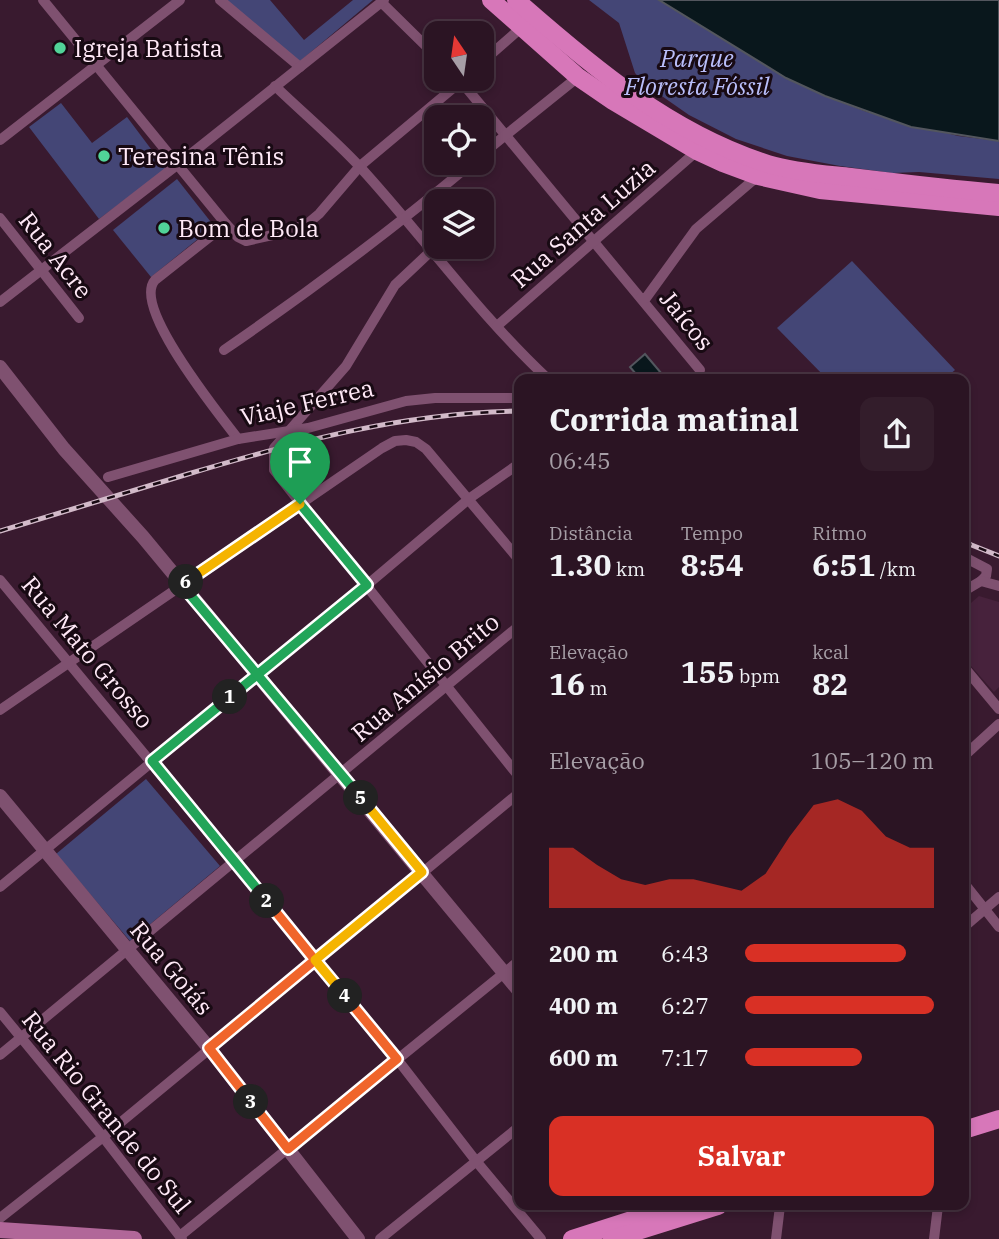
<!DOCTYPE html>
<html lang="pt">
<meta charset="utf-8">
<style>
:root{--surface:#2b1423;--page:#331d2b;--text:#f1f3f6;--muted:#a69ea6;--line:#473341;--accent:#d93025}
body{margin:0;font-family:"IBM Plex Serif",serif;background:var(--page);color:var(--text);height:100vh;display:flex;flex-direction:column;font-size:26px;white-space:nowrap}
*{box-sizing:border-box;margin:0}
p{font-size:23px;color:var(--muted)}
.icon{flex:none;width:38px;height:38px;fill:none;stroke:currentColor;stroke-width:2;stroke-linecap:round;stroke-linejoin:round}
.map{position:relative;flex:1;overflow:hidden}
.drawer{position:absolute;left:514px;top:374px;width:455px;height:836px;display:flex;flex-direction:column;background:var(--surface);border-radius:14px;box-shadow:0 4px 10px #0003,0 0 0 2px var(--line)}
.drawer>*{flex:none}
.needle{width:46px;rotate:347deg}
.buttons{position:absolute;left:424px;top:21px;display:grid;gap:14px}
.buttons a{display:grid;place-items:center;width:70px;height:70px;border-radius:14px;background:var(--surface);box-shadow:0 4px 10px #0003,0 0 0 2px var(--line);font-size:35px}
.pin{position:absolute;display:grid;place-items:center;width:60px;height:60px;color:#fff;margin:-72px -30px;border-radius:50% 50% 50% 0;rotate:-45deg;box-shadow:0 0 7px #0007}
.pin .icon{rotate:45deg}
.km{position:absolute;width:35px;height:35px;margin:-18px;border-radius:50%;background:#222;color:#fff;font-size:19px;line-height:35px;text-align:center}
.round{display:grid;place-items:center;flex:none;width:74px;height:74px;border-radius:14px;background:var(--page)}
.summary{display:flex;align-items:center;justify-content:space-between;height:119px;padding:0 35px}
h1{font-size:32px;font-weight:700;line-height:52px}
.metrics{display:grid;grid-template-columns:repeat(3,1fr);gap:10px;height:119px;padding:7px 35px}
.metrics div{display:grid;align-content:center}
.metrics b{font-size:30px;font-weight:700}
.metrics small{font-size:19px;font-weight:400}
.metrics p{font-size:19px}
.chart{height:196px;padding:14px 35px}
.chart p{display:flex;justify-content:space-between}
.chart svg{width:100%;height:126px;margin-top:7px;fill:var(--accent);opacity:.7}
.action{display:flex;gap:14px;margin-top:auto;padding:14px 35px}
.action a{flex:1;height:80px;border-radius:14px;background:var(--accent);color:#fff;font-size:28px;font-weight:700;line-height:80px;text-align:center}
ul{padding:0 35px;list-style:none;font-size:23px}
li{display:grid;grid-template-columns:112px 84px 1fr;align-items:center;height:52px}
li i{height:18px;border-radius:9px;background:var(--accent)}
.map>svg:first-child{display:block}
.built{fill:#47223c}
.green{fill:#444676}
.water{fill:#09171c;stroke:#53565e;stroke-width:2}
.lines{fill:none;stroke-linecap:round;stroke-linejoin:round}
.minor{stroke:#7f5170;stroke-width:10}
.tertiary{stroke:#7f5170;stroke-width:14}
.secondary{stroke:#b16799;stroke-width:16}
.primary{stroke:#d777b9;stroke-width:18}
.rail-casing{stroke:#d2bac9;stroke-width:5}
.rail{stroke:#180a13;stroke-width:2.5;stroke-dasharray:8;stroke-linecap:butt}
.split-1-casing{stroke:#fff;stroke-width:14}
.split-2-casing{stroke:#fff;stroke-width:14}
.split-3-casing{stroke:#fff;stroke-width:14}
.split-4-casing{stroke:#fff;stroke-width:14}
.split-5-casing{stroke:#fff;stroke-width:14}
.split-6-casing{stroke:#fff;stroke-width:14}
.split-7-casing{stroke:#fff;stroke-width:14}
.split-1{stroke:#22a559;stroke-width:9}
.split-2{stroke:#22a559;stroke-width:9}
.split-3{stroke:#f0652b;stroke-width:9}
.split-4{stroke:#f0652b;stroke-width:9}
.split-5{stroke:#f5b400;stroke-width:9}
.split-6{stroke:#22a559;stroke-width:9}
.split-7{stroke:#f5b400;stroke-width:9}
.poi-dot{fill:#51d398;stroke:#180a13;stroke-width:2.5}
.labels{text-anchor:middle;dominant-baseline:central;stroke-width:6;stroke-linejoin:round;paint-order:stroke}
.poi-label{font-size:24px;fill:#ffe9f7;stroke:#180a13;text-anchor:start}
.park-label{font-size:24px;font-style:italic;fill:#b9befa;stroke:#180a13}
.street-label{font-size:24px;fill:#ffe9f7;stroke:#180a13}
</style>
<div class="map">
<svg width="999" height="1239" viewBox="0 0 999 1239">
<rect width="100%" height="100%" fill="#391a2f"/>
<path class="built" d="M979,596L999,602V687L994,692L964,658V609Z"/>
<g class="green">
<path d="M225,0H270L304,40L353,0H373L299,62Z"/>
<path d="M589,0H659L786,78L825,96L867,112L958,136L999,141V179L919,172L892,173L840,166L787,156L736,139L689,115L646,85L635,73L619,23Z"/>
<path d="M61,103L92,143L127,117L166,169L99,219L29,127Z"/>
<path d="M177,179L214,226L151,277L113,230Z"/>
<path d="M852,261L955,370L943,380H828L777,328Z"/>
<path d="M146,779L220,866L130,941L56,854Z"/>
</g>
<g class="water">
<path d="M659,0H999V141L911,127L825,96L786,78Z"/>
<path d="M645,354L667,380H641L630,367Z"/>
</g>
<g class="lines">
<g class="minor">
<path d="M43,0L226,224L238,237L246,241L286,232L307,224L319,214L360,166L464,79"/>
<path d="M220,0L300,67"/>
<path d="M381,2L436,56"/>
<path d="M481,63L522,27"/>
<path d="M459,79L700,370"/>
<path d="M275,86C303,113 334,139 360,167C424,237 479,315 549,380"/>
<path d="M0,140L180,0"/>
<path d="M481,155L578,77"/>
<path d="M0,218L79,318"/>
<path d="M226,224L155,280C131,307 220,415 238,439"/>
<path d="M431,251L395,285L346,366L274,448V470L520,778"/>
<path d="M641,298H646L696,229L758,176"/>
<path d="M0,302L177,165L384,0"/>
<path d="M497,326L697,151"/>
<path d="M224,350C310,291 392,230 472,163"/>
<path d="M108,477L238,439L308,428L406,401L435,398H520"/>
<path d="M964,557L987,569L986,576L981,581"/>
<path d="M0,580L397,1059L476,1161L541,1239"/>
<path d="M964,591L981,581L999,586"/>
<path d="M964,667L999,709"/>
<path d="M0,710L382,448L395,441L406,440L416,442L426,449L520,561"/>
<path d="M964,756L999,724"/>
<path d="M964,883L999,927"/>
<path d="M0,887L367,585L470,498L520,463"/>
<path d="M964,927L999,897"/>
<path d="M0,1012L103,1137L182,1239"/>
<path d="M0,1055L520,625"/>
<path d="M0,1218L103,1137L520,792"/>
<path d="M180,1236L520,960"/>
<path d="M380,1239L520,1126"/>
<path d="M776,1239L780,1206"/>
<path d="M934,1239L938,1206"/>
</g>
<g class="tertiary">
<path d="M0,367L64,449L143,537L520,992"/>
<path d="M0,796L209,1048L358,1239"/>
</g>
<path class="secondary" d="M0,1230L134,1239"/>
<g class="primary">
<path d="M491,0L578,77L613,101L697,151L723,163L758,176L820,190L999,207"/>
<path d="M516,0C591,66 670,133 768,164C794,172 824,174 851,177C900,183 950,189 999,193"/>
<path d="M964,1130L999,1119"/>
<path d="M572,1239L675,1206"/>
<path d="M612,1239L718,1206"/>
</g>
<defs>
<g id="rail">
<path d="M0,531C62,512 125,493 188,474C299,441 402,413 520,411"/>
<path d="M964,542L999,556"/>
</g>
</defs>
<use href="#rail" class="rail-casing"/>
<use href="#rail" class="rail"/>
</g>
<g class="lines">
<defs>
<path id="split-1" d="M230,697L367,585L300,504"/>
<path id="split-2" d="M230,697L152,761L267,901"/>
<path id="split-3" d="M251,1102L209,1048L315,960L267,901"/>
<path id="split-4" d="M251,1102L288,1149L397,1059L345,996"/>
<path id="split-5" d="M345,996L315,960L422,872L361,798"/>
<path id="split-6" d="M186,582L182,585L361,798"/>
<path id="split-7" d="M186,582L300,504"/>
</defs>
<use href="#split-1" class="split-1-casing"/>
<use href="#split-2" class="split-2-casing"/>
<use href="#split-3" class="split-3-casing"/>
<use href="#split-4" class="split-4-casing"/>
<use href="#split-5" class="split-5-casing"/>
<use href="#split-6" class="split-6-casing"/>
<use href="#split-7" class="split-7-casing"/>
<use href="#split-1" class="split-1"/>
<use href="#split-2" class="split-2"/>
<use href="#split-3" class="split-3"/>
<use href="#split-4" class="split-4"/>
<use href="#split-5" class="split-5"/>
<use href="#split-6" class="split-6"/>
<use href="#split-7" class="split-7"/>
</g>
<g class="poi-dot">
<circle cx="60" cy="48" r="7"/>
<circle cx="104" cy="156" r="7"/>
<circle cx="164" cy="228" r="7"/>
</g>
<g class="labels">
<g class="poi-label">
<text x="74" y="48">Igreja Batista</text>
<text x="118" y="156">Teresina Tênis</text>
<text x="178" y="228">Bom de Bola</text>
</g>
<g class="park-label">
<text x="697" y="58">Parque<tspan x="697" dy="28">Floresta Fóssil</tspan></text>
</g>
<g class="street-label">
<text transform="translate(583 223) rotate(-41)">Rua Santa Luzia</text>
<text transform="translate(56 255) rotate(52)">Rua Acre</text>
<text transform="translate(687 320) rotate(51)">Jaícos</text>
<text transform="translate(307 402) rotate(-13)">Viaje Ferrea</text>
<text transform="translate(88 652) rotate(50)">Rua Mato Grosso</text>
<text transform="translate(425 677) rotate(-40)">Rua Anísio Brito</text>
<text transform="translate(172 968) rotate(50)">Rua Goiás</text>
<text transform="translate(107 1112) rotate(51)">Rua Rio Grande do Sul</text>
</g>
</g>
</svg>
<div class="buttons">
<a><svg class="needle" viewBox="-14 -14 28 28"><path d="M0-13l5 13h-10z" fill="#e53935"/><path d="M0 13l5-13h-10z" fill="#a69ea6"/></svg></a>
<a><svg class="icon" aria-label="locate" viewBox="0 0 24 24"><circle cx="12" cy="12" r="6"/><path d="M12 2v4M12 18v4M2 12h4M18 12h4"/></svg></a>
<a><svg class="icon" aria-label="layers" viewBox="0 0 24 24"><path d="M12 4l9 5-9 5-9-5zM3 14l9 5 9-5"/></svg></a>
</div>
<div class="pin" style="left:300px;top:504px;background:#1e9e55"><svg class="icon" aria-label="arrive" viewBox="0 0 24 24"><path d="M6 21V4h12l-3 4 3 4H6"/></svg></div>
<b class="km" style="left:230px;top:697px">1</b>
<b class="km" style="left:267px;top:901px">2</b>
<b class="km" style="left:251px;top:1102px">3</b>
<b class="km" style="left:345px;top:996px">4</b>
<b class="km" style="left:361px;top:798px">5</b>
<b class="km" style="left:186px;top:582px">6</b>
<section class="drawer">
<div class="summary"><div><h1>Corrida matinal</h1><p>06:45</p></div><a class="round"><svg class="icon" aria-label="share" viewBox="0 0 24 24"><path d="M12 15V3M7 8l5-5 5 5M5 13v7h14v-7"/></svg></a></div>
<div class="metrics">
<div><p>Distância</p><b>1.30<small> km</small></b></div>
<div><p>Tempo</p><b>8:54</b></div>
<div><p>Ritmo</p><b>6:51<small> /km</small></b></div>
</div>
<div class="metrics">
<div><p>Elevação</p><b>16<small> m</small></b></div>
<div><b>155<small> bpm</small></b></div>
<div><p>kcal</p><b>82</b></div>
</div>
<div class="chart"><p><span>Elevação</span>105–120 m</p>
<svg viewBox="0 0 160 44" preserveAspectRatio="none"><path d="M0 44V23L10 23L20 29L30 34L40 36L50 34L60 34L70 36L80 38L90 32L100 19L110 8L120 6L130 10L140 19L150 23L160 23V44z"/></svg>
</div>
<ul>
<li><b>200 m</b>6:43<i style="width:85%"></i></li>
<li><b>400 m</b>6:27<i style="width:100%"></i></li>
<li><b>600 m</b>7:17<i style="width:62%"></i></li>
</ul>
<div class="action"><a>Salvar</a></div>
</section>
</div>
